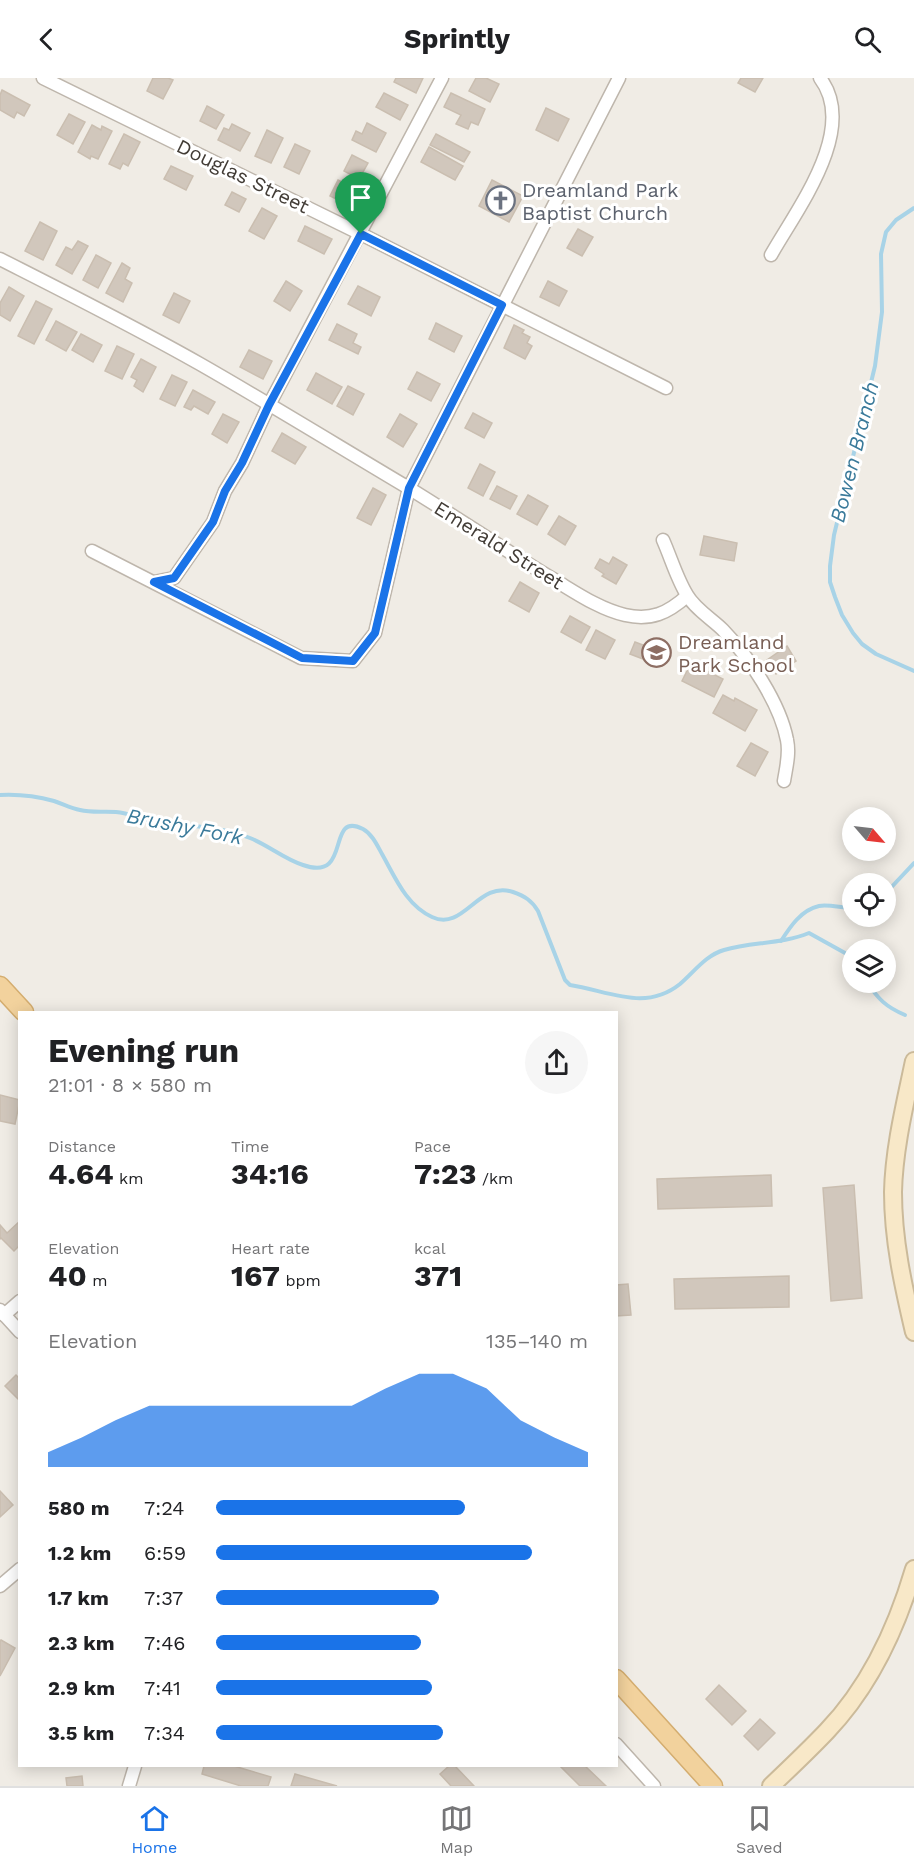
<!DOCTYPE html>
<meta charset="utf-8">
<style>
:root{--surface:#fff;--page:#f6f6f6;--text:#202124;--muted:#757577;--line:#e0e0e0;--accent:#1a73e8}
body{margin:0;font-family:"Work Sans",sans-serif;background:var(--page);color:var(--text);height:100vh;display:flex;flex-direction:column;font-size:22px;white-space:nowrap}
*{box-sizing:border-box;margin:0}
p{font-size:20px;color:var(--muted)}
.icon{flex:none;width:33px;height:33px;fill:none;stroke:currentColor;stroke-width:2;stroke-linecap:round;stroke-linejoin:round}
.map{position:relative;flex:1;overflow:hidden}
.side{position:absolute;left:18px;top:933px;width:600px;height:756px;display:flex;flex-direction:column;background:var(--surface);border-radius:0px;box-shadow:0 3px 15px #0003}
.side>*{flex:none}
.needle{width:39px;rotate:118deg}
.controls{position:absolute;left:842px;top:729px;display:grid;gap:12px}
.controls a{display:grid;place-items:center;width:54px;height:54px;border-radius:50%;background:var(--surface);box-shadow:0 3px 15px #0003;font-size:30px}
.pin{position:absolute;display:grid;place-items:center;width:51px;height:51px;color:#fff;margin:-62px -26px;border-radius:50% 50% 50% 0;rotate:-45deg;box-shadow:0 0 6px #0007}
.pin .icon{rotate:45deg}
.round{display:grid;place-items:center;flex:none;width:63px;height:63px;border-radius:32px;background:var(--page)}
.overview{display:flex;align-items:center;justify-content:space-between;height:102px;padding:0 30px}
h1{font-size:33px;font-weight:700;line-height:45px}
.metrics{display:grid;grid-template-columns:repeat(3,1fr);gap:9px;height:102px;padding:6px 30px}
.metrics div{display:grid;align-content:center}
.metrics b{font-size:30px;font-weight:700}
.metrics small{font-size:16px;font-weight:400}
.metrics p{font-size:16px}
.chart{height:168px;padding:12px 30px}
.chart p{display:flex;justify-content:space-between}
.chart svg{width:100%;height:108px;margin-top:6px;fill:var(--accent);opacity:.7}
ul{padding:0 30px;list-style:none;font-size:20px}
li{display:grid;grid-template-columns:96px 72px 1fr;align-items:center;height:45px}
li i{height:15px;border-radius:8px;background:var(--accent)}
header{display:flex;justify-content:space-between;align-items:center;height:78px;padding:0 30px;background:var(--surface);font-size:27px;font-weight:700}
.menu{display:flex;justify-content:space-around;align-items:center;height:84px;border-top:2px solid var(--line);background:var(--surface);font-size:16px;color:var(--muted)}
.menu a{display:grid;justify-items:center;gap:3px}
.menu .selected{color:var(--accent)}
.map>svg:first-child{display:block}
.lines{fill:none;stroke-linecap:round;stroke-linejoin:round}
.stream{stroke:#a8d3e7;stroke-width:4}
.building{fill:#d1c7bc;stroke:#cabeb0;stroke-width:1.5}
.street-casing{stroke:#beb6ac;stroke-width:15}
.secondary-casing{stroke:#cbba9a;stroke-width:20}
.primary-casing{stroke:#d4ad6f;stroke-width:21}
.street{stroke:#fff;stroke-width:12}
.secondary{stroke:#f8e8c8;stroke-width:16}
.primary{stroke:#f2d29d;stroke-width:18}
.route-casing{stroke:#fff;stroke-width:12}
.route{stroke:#1a73e8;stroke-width:8}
.labels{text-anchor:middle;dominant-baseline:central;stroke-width:6;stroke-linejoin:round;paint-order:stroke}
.street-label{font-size:20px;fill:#423c36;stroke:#fff}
.worship-label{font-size:20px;fill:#5b616d;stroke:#fff;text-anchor:start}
.education-label{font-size:20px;fill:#785e54;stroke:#fff;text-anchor:start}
.water-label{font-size:21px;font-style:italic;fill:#3a7a9a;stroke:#fff}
</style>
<header><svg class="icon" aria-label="back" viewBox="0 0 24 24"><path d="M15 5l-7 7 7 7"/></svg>Sprintly<svg class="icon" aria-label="search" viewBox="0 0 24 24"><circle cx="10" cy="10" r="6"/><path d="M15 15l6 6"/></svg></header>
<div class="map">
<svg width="914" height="1708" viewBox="0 0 914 1708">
<rect width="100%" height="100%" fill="#f0ece5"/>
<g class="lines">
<g class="stream">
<path d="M914,130L896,142L886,154L881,176L882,234L875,288L834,457L830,488V504L835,519L842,537L853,555L862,566L876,576L914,593"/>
<path d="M0,717C19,716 36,718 54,723C63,726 71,730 80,732C92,735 104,733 116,734C130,735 142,742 156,744C187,748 220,748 250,760C268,767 284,781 303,787C353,805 325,732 363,751C372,756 377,767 382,776C395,799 406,827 432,839C464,854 478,802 513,814C525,818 532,823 538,833L565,902L570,907C609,913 645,934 680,906C694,894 706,877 724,872C752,864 782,866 809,855L845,875L852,882"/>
<path d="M885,816L914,785"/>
<path d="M781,863C790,849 801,832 819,828C828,826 842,830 852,830"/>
<path d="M867,904C878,921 886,929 905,937"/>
</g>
</g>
<g class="building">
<path d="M153,0H168L173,2L163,21L147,13Z"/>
<path d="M396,0H423L416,15L394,4Z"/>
<path d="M476,0H486L499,6L490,24L469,13Z"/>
<path d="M741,0H763L755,14L738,5Z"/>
<path d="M2,12L30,27L24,38L17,34L14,40L0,32V17Z"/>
<path d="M384,15L408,27L400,42L376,29Z"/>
<path d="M451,15L485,31L478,47L471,44L468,51L456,46L461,37L444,29Z"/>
<path d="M207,28L224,37L216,51L200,43Z"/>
<path d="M546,30L569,41L558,63L536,52Z"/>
<path d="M69,36L85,44L73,66L57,57Z"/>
<path d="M367,45L386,55L376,74L352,62L356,53L362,56Z"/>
<path d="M232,46L250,55L240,73L218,62L224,50L229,52Z"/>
<path d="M92,47L101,52L102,48L112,53L98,81L91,78L90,81L78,74Z"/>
<path d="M267,52L283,60L271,85L255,78Z"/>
<path d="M124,56L140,64L128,88L123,85L120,91L109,86Z"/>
<path d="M436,56L470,74L464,84L430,67Z"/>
<path d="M295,66L310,73L299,96L284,89Z"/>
<path d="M429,69L463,88L455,102L421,84Z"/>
<path d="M352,77L368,85L359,101L344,93Z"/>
<path d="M171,88L193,98L186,112L164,101Z"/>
<path d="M338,102L356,111L348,127L330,118Z"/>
<path d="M492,102L523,118L509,144L479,128Z"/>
<path d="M232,114L246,121L239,134L225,127Z"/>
<path d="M262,130L277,138L264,161L249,153Z"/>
<path d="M40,144L57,153L43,182L25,173Z"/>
<path d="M305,148L332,161L324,176L298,163Z"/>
<path d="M578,151L593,159L582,178L567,170Z"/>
<path d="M78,163L88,168L72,196L56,187L66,169L72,172Z"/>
<path d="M96,177L111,185L98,210L83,202Z"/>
<path d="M122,185L130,190L125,201L132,205L123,224L106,215Z"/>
<path d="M286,203L302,213L290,233L274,223Z"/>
<path d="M548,203L567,213L559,228L540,219Z"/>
<path d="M358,208L380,219L371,238L348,226Z"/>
<path d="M9,209L24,218L10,243L0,237V225Z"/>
<path d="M174,215L190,223L179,245L163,237Z"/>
<path d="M36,223L52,231L34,266L18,258Z"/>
<path d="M56,243L77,254L66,273L46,262Z"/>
<path d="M436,245L462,258L454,274L429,261Z"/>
<path d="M337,246L357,256L353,265L361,269L358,276L329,262Z"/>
<path d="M514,247L524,252L522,255L530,259L527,265L532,268L525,281L504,270Z"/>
<path d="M81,256L102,267L93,284L72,272Z"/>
<path d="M117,268L134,276L122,301L105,293Z"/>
<path d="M249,272L272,283L263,301L240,289Z"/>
<path d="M141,281L156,289L143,314L134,308L137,302L131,299Z"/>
<path d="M417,294L440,306L431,323L408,311Z"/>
<path d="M316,295L342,309L332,326L307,312Z"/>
<path d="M172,297L187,304L175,328L160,321Z"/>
<path d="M348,308L364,316L353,337L337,328Z"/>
<path d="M193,312L215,324L208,336L194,328L191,332L184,329Z"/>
<path d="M473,335L492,345L484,360L465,350Z"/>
<path d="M223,336L239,344L227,365L212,356Z"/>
<path d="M400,336L417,346L403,369L387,359Z"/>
<path d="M282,355L306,369L295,386L272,373Z"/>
<path d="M480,386L495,394L483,418L468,410Z"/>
<path d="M497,408L517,418L510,431L490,421Z"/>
<path d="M373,410L386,417L371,447L357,440Z"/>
<path d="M528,417L548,428L537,447L517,436Z"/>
<path d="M559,438L576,448L565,467L548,456Z"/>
<path d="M704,458L737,465L734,483L700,477Z"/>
<path d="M613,479L627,487L616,506L602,498L604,496L595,490L600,481L609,486Z"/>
<path d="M520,504L539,515L529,534L509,523Z"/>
<path d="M570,538L590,549L581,565L561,554Z"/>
<path d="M596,552L615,562L605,581L586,572Z"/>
<path d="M635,564L648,569L643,581L630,576Z"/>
<path d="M787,568L796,583L776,596L767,582Z"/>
<path d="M691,585L723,601L714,619L682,603Z"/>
<path d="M723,617L734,623L735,620L757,632L745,653L713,635Z"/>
<path d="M751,665L768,674L755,698L737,688Z"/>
<path d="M0,1017L20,1022L15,1046L0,1043Z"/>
<path d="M771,1097L772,1128L658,1131L657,1101Z"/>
<path d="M854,1107L862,1220L831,1223L823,1110Z"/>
<path d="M20,1143V1167L14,1173L1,1160L0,1161V1147L7,1155Z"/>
<path d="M789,1198V1229L675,1231L674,1201Z"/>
<path d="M628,1206L631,1237L616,1238V1207Z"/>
<path d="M16,1297L20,1301V1323L5,1308Z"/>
<path d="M0,1413L13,1427L0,1439Z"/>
<path d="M1,1562L15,1570L0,1598V1564Z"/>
<path d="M719,1607L746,1633L732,1647L706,1621Z"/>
<path d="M760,1641L775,1655L758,1672L744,1658Z"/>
<path d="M204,1688H234L271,1699L268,1708H241L202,1696Z"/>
<path d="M449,1688H455L474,1708H451L440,1696Z"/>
<path d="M560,1688H585L606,1708H580Z"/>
<path d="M295,1696L337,1708H291Z"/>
<path d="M82,1698L83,1708H67L66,1700Z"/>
</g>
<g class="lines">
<defs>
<g id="street">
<path d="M43,0L361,156L666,310"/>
<path d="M771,177C797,131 859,51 820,0"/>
<path d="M0,181C67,215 135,249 200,286C270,326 338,368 407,409C456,439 503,471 553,501C575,514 599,531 625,537C651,543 668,535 687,518"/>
<path d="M663,462C671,480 677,501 687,517C695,531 712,541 723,552C749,579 780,625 787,662C790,676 786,690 784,703"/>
<path d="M92,473L301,580L353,583L375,555L409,410L619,0"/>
<path d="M154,504L174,500L213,444L225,413L242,385L269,327L442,0"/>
<path d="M0,1232L20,1254"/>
<path d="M4,1237L20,1223"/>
<path d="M0,1508L20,1491"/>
<path d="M616,1666L654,1708"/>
<path d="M129,1708L135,1688"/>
</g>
<g id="secondary">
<path d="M914,983C905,1026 894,1070 893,1114C893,1162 903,1207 914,1254"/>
<path d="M771,1708C790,1690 809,1672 827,1653C869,1609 897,1549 914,1491"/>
</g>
<g id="primary">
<path d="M0,908L24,934"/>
<path d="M616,1601L713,1708"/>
</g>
</defs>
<use href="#street" class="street-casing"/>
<use href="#secondary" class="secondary-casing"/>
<use href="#primary" class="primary-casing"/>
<use href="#street" class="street"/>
<use href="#secondary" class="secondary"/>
<use href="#primary" class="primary"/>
</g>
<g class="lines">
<defs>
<path id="route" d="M361,156L502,227L409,410L375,555L353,583L302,580L154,504L174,500L213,444L225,413L242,385L269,327Z"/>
</defs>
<use href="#route" class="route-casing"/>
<use href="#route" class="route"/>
</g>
<defs>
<symbol id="church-ring" viewBox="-11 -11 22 22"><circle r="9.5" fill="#fff" stroke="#6b7280" stroke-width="1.5"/><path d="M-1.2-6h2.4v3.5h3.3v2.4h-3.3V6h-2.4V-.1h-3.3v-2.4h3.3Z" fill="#6b7280"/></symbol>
<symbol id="school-ring" viewBox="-11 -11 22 22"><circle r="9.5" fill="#fff" stroke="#8d6e63" stroke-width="1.5"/><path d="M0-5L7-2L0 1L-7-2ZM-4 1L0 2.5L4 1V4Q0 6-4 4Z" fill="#8d6e63"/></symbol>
</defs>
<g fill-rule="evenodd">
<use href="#church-ring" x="484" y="106" width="33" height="33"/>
<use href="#school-ring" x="640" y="558" width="33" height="33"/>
</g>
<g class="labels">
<g class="street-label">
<text transform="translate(243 98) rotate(26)">Douglas Street</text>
<text transform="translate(499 467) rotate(32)">Emerald Street</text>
</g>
<g class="worship-label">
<text x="522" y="112">Dreamland Park<tspan x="522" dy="23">Baptist Church</tspan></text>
</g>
<g class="education-label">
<text x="678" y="564">Dreamland<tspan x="678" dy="23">Park School</tspan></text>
</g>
<g class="water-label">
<text transform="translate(854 374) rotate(-76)">Bowen Branch</text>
<text transform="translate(185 748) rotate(11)">Brushy Fork</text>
</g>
</g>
</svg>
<div class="controls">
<a><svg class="needle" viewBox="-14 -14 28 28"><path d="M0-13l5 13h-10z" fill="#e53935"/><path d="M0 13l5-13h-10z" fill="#757577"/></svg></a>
<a><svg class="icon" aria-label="locate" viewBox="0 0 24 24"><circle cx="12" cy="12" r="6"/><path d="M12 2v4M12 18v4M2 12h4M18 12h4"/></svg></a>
<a><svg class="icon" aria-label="layers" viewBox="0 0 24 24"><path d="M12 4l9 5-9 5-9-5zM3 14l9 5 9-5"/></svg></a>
</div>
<div class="pin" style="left:361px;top:156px;background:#1e9e55"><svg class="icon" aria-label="arrive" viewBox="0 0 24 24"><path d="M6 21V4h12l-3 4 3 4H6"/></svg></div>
<section class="side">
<div class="overview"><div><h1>Evening run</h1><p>21:01 · 8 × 580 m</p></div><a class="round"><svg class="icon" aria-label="share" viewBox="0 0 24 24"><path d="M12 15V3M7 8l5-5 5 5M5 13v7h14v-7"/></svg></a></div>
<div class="metrics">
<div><p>Distance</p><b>4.64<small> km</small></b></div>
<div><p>Time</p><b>34:16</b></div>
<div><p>Pace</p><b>7:23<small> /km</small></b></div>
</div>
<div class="metrics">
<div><p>Elevation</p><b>40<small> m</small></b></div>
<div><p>Heart rate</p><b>167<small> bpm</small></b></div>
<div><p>kcal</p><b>371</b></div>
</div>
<div class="chart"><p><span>Elevation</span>135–140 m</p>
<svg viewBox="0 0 160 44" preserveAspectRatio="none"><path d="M0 44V38L10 32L20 25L30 19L40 19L50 19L60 19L70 19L80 19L90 19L100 12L110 6L120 6L130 12L140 25L150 32L160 38V44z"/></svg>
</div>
<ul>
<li><b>580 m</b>7:24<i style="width:67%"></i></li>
<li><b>1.2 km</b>6:59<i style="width:85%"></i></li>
<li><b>1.7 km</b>7:37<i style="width:60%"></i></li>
<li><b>2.3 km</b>7:46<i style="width:55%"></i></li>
<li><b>2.9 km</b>7:41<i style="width:58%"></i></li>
<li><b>3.5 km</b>7:34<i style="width:61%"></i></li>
</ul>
</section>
</div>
<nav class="menu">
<a class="selected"><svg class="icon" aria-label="home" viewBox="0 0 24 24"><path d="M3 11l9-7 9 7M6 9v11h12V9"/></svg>Home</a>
<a><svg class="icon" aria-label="map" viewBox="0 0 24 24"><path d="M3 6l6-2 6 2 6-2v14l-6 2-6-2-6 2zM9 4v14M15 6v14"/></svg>Map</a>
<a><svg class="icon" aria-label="saved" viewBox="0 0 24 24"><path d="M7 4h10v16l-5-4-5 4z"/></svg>Saved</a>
</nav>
